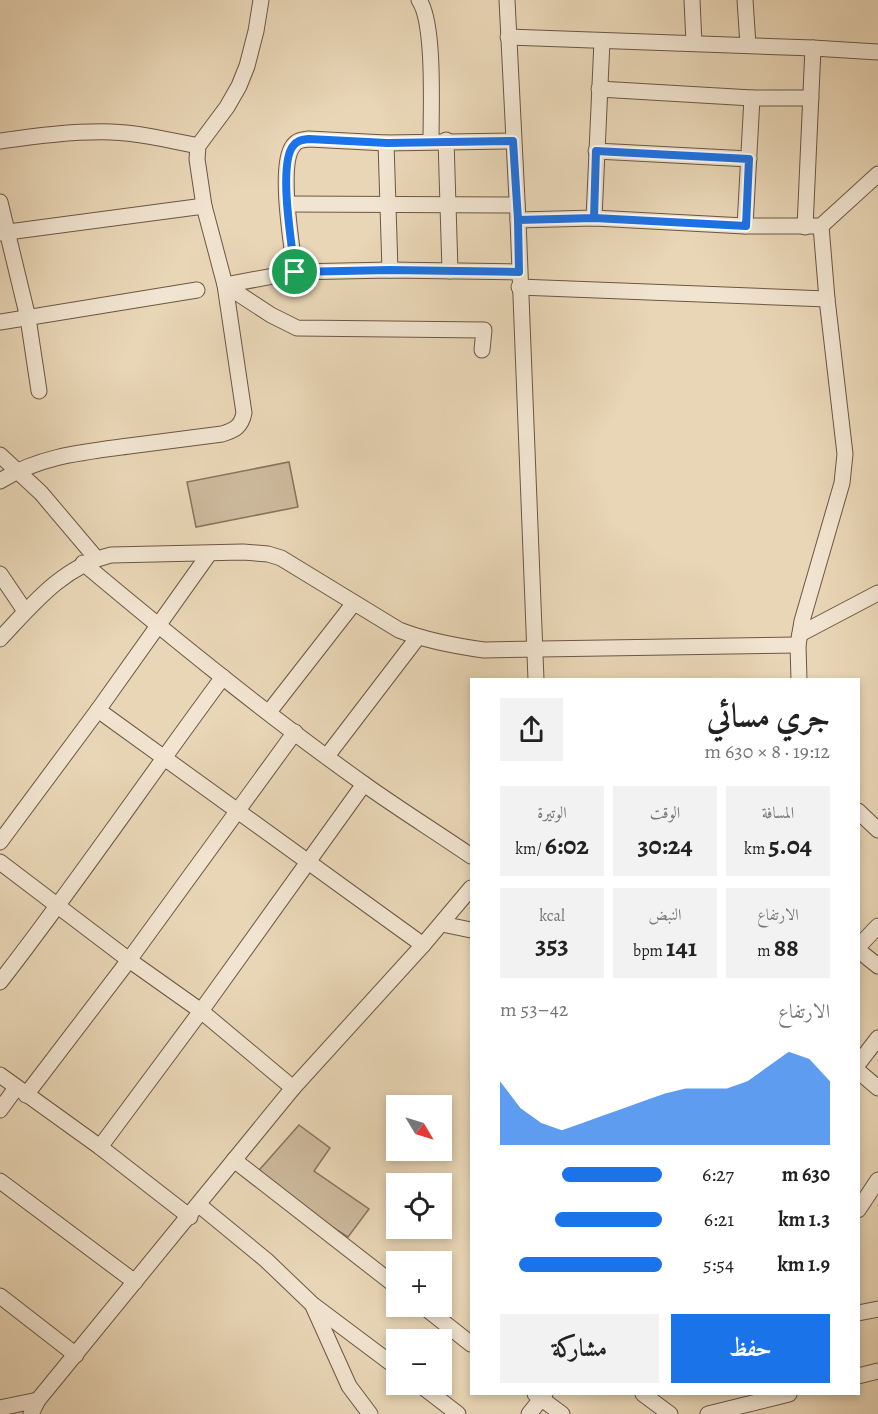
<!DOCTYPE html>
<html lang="ar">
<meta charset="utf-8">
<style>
:root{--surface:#fff;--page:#f2f2f2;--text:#222;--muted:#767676;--accent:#1a73e8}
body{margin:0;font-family:Alegreya,Amiri,serif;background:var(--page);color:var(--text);direction:rtl;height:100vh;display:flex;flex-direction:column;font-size:22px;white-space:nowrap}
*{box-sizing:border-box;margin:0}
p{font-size:20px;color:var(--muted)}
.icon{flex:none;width:33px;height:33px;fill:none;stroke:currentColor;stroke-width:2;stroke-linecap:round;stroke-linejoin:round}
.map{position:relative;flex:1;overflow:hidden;direction:ltr}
.panel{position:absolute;left:470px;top:678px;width:390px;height:717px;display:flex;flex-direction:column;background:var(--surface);border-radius:0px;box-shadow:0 3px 9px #0003;direction:rtl}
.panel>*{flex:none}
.needle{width:39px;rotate:128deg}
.fabs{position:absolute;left:386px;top:1095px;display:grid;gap:12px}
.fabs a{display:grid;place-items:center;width:66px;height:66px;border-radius:0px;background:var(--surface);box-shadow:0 3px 9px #0003;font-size:30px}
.pin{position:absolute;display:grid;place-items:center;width:51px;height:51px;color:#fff;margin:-26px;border:3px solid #fff;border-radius:50%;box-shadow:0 2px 6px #0007}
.round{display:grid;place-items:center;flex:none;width:63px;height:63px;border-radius:0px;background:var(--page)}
.summary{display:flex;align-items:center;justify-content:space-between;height:102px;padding:0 30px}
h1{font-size:33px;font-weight:700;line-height:45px}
.stats{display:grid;grid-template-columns:repeat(3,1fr);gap:9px;height:102px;padding:6px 30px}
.stats div{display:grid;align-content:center;border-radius:0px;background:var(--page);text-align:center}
.stats b{font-size:26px;font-weight:700}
.stats small{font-size:16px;font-weight:400}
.stats p{font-size:16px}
.chart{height:168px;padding:12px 30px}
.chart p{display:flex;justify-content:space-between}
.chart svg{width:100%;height:108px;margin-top:6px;fill:var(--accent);opacity:.7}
.action{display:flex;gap:12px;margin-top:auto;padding:12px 30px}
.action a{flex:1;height:69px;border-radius:0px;background:var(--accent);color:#fff;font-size:24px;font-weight:700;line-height:69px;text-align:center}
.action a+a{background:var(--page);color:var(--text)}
ul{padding:0 30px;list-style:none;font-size:20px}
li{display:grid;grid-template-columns:96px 72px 1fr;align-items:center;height:45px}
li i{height:15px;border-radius:8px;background:var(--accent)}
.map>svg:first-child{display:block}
.green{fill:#cdb99c;stroke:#88735d;stroke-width:1.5}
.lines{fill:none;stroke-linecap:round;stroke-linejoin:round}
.minor-casing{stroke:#6c5744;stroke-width:17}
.minor{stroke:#f1e4d0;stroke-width:15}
.route-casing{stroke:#fff;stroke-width:12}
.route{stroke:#1a73e8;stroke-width:8}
</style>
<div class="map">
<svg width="878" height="1414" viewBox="0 0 878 1414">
<rect width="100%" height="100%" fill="#e9d6b6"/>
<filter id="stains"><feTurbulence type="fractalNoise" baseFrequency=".00333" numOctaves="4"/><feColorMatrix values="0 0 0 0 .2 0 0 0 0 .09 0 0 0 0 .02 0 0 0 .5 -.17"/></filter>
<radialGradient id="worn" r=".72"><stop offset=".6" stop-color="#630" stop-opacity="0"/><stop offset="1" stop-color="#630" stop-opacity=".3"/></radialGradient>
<g class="green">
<path d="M289,462L298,507L196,527L187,482Z"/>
<path d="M299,1125L330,1148L314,1171L369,1209L348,1237L253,1177Z"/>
</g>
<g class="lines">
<defs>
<g id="minor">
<path d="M419,0C435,23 431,109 431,141"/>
<path d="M507,0L518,220L536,680"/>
<path d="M692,0L694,43"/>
<path d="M745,0L748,45"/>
<path d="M508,37L813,48L878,52"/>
<path d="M599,89L752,98H811"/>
<path d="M446,140L450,271"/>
<path d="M0,141C36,136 74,131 111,132C140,133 169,140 198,146"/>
<path d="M386,143L390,270"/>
<path d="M596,151L749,159"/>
<path d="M0,202L28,318L39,391"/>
<path d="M288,204L517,205"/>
<path d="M594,218L602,41"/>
<path d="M518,220L594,218L745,226H821L878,174"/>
<path d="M745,226L752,98"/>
<path d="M805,227L813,48"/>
<path d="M0,233L204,206"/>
<path d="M295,272C292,246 278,165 293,146C297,140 302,140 309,139L386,143L513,141"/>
<path d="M519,287L827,299"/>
<path d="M0,322L197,290"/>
<path d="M482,350L484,330L297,328L271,315L225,285L295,272L390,270L519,272"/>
<path d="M0,455L41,493L96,558"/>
<path d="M0,481C39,456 84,452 129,446C160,442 191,438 222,434C235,430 241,427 244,413L225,285L204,206L197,159L198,146L227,107L239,86L247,66L256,31L261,0"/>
<path d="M83,563C175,640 267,715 364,784C399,809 436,832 471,856"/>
<path d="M0,574L25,611"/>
<path d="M800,634L878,593"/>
<path d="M0,639C32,605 63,566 111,555L243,552L268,554L281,558L399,630C427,641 455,646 484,650L798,645"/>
<path d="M799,680L798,645L802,621L842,483L845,454L827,299L821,226"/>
<path d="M98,710L423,945"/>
<path d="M269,712L354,603"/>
<path d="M327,756L418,637"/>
<path d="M858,811L878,830"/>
<path d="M0,842L98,710L209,554"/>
<path d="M0,862L129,960L201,1011L293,1088"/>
<path d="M442,924L471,930"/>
<path d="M858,947L878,926"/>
<path d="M858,950L878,966"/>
<path d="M0,982C77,883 148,778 223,677"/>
<path d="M858,1064L878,1038"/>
<path d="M858,1071L878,1088"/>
<path d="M0,1075L100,1147L190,1217"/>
<path d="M26,1095L129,960L295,732"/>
<path d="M0,1110L16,1088"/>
<path d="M100,1147L201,1011L364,784"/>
<path d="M234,1160L396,1286"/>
<path d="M0,1181L135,1282"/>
<path d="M199,1205L266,1260L312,1304L396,1367"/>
<path d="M858,1210L878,1180"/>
<path d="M0,1296L76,1355"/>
<path d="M313,1306L349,1386L370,1414"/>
<path d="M423,1306L471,1344"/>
<path d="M858,1313L878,1309"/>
<path d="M858,1376L878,1371"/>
<path d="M419,1384L458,1414"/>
<path d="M535,1394L562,1414"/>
<path d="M643,1394L670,1414"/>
<path d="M38,1400L293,1088L423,945L471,888"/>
<path d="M0,1408L38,1400L31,1414"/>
<path d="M529,1414L545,1394"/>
<path d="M708,1414L789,1394"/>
</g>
</defs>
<use href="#minor" class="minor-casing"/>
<use href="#minor" class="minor"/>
</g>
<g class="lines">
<defs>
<path id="route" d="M295,272L390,270L519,272L518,220L594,218L746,226L749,159L596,151L594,218L518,220L513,141L387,143L309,139C302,140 297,140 293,146C278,165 292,246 295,272"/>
</defs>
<use href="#route" class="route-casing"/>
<use href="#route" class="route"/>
</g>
<rect width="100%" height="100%" filter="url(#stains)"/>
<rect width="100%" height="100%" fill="url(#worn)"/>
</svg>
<div class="fabs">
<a><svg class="needle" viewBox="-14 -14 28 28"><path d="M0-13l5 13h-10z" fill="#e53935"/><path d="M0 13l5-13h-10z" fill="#767676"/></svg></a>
<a><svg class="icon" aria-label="locate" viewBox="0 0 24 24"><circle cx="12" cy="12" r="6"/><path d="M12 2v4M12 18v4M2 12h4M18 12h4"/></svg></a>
<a>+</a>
<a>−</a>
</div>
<div class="pin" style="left:295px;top:272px;background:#1e9e55"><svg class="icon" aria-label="arrive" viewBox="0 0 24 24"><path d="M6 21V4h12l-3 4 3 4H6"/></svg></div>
<section class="panel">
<div class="summary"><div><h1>جري مسائي</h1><p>19:12 · 8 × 630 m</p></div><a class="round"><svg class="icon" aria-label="share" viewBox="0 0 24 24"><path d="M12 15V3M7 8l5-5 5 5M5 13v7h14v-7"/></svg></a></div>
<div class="stats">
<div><p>المسافة</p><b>5.04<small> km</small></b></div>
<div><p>الوقت</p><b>30:24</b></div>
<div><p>الوتيرة</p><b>6:02<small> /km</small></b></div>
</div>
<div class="stats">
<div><p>الارتفاع</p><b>88<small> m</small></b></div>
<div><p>النبض</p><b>141<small> bpm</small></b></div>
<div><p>kcal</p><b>353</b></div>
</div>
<div class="chart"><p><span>الارتفاع</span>42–53 m</p>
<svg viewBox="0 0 160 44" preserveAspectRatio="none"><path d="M0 44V18L10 29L20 35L30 38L40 35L50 32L60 29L70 26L80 23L90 21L100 21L110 21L120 18L130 12L140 6L150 9L160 18V44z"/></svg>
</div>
<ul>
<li><b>630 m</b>6:27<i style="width:62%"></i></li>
<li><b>1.3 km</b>6:21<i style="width:66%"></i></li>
<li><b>1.9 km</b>5:54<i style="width:88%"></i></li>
</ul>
<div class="action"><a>حفظ</a><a>مشاركة</a></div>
</section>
</div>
